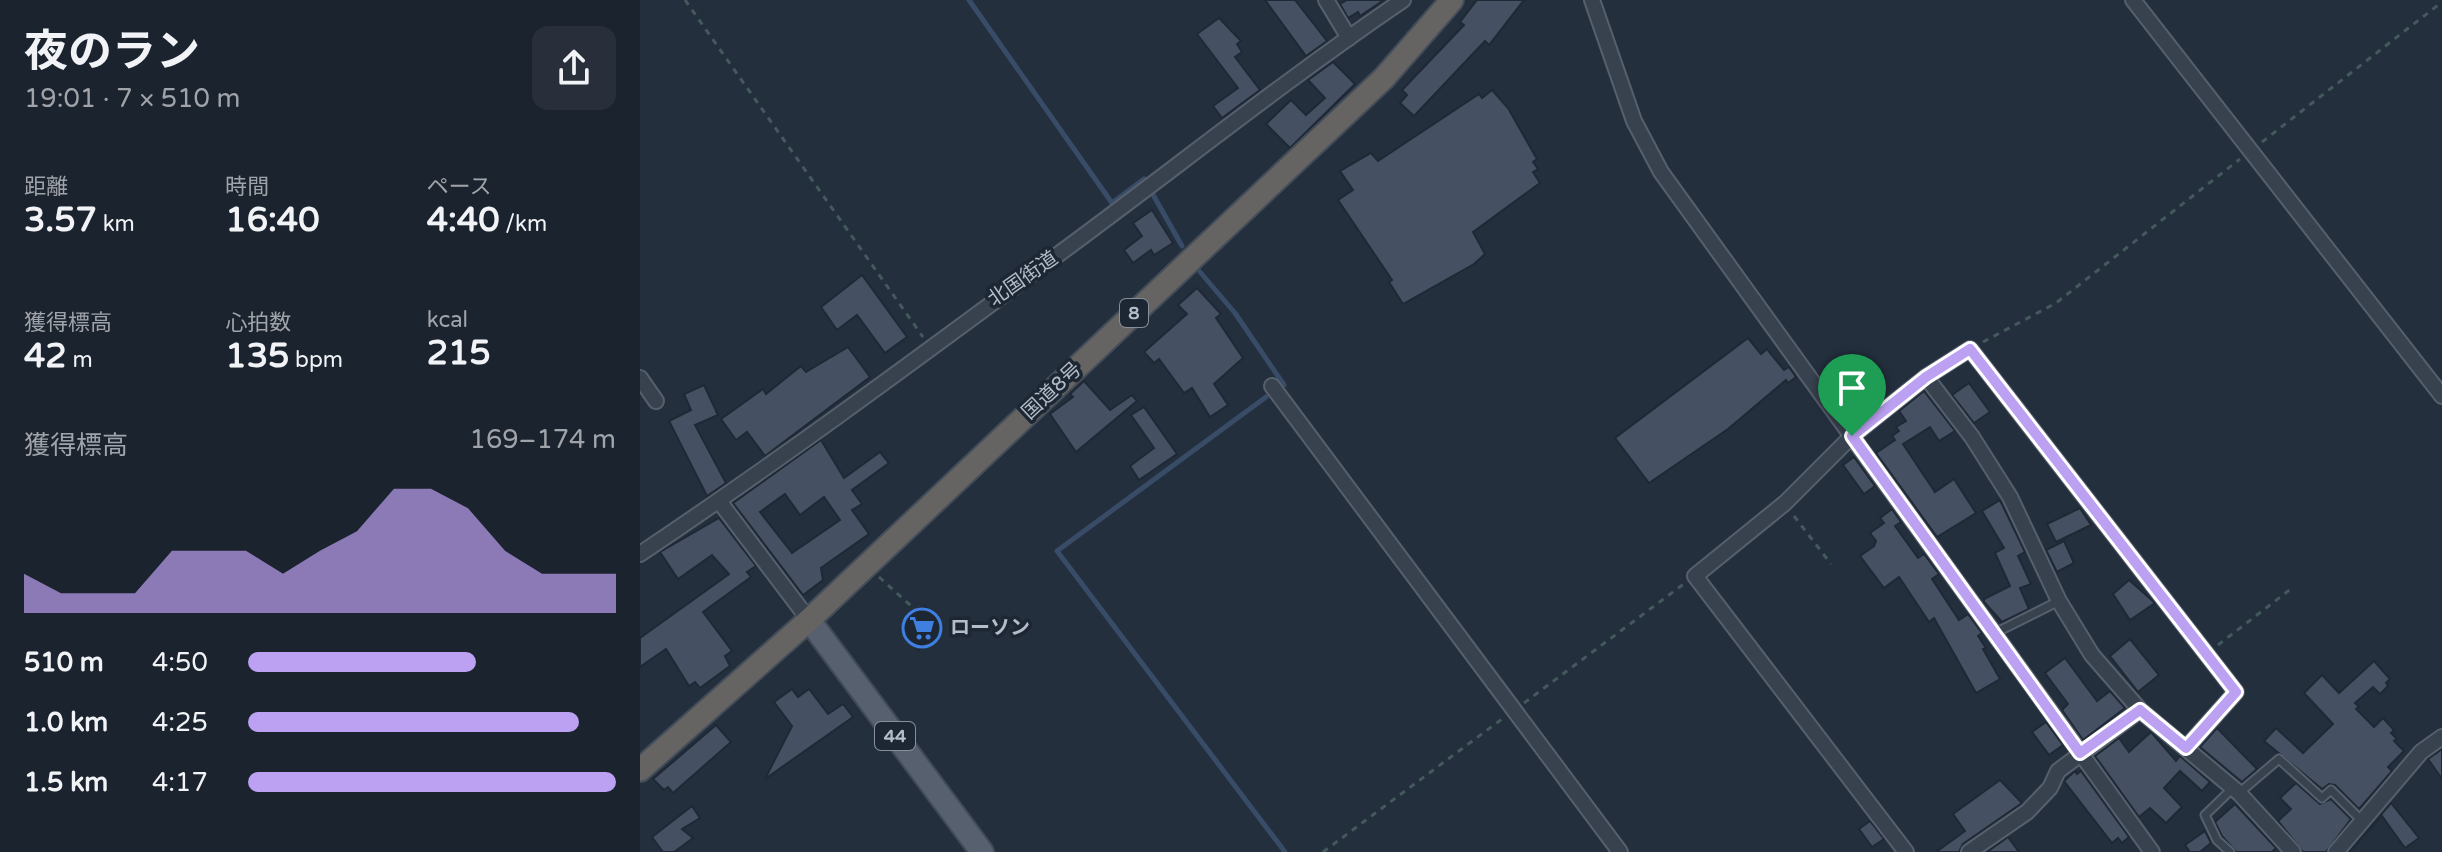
<!DOCTYPE html>
<html lang="ja">
<meta charset="utf-8">
<style>
:root{--surface:#1b232e;--page:#282f3a;--text:#f1f3f6;--muted:#a0a4aa;--accent:#bca0f2}
body{margin:0;font-family:"Varela Round","Noto Sans JP",sans-serif;background:var(--page);color:var(--text);height:100vh;display:flex;flex-direction:column;font-size:30px;white-space:nowrap}
*{box-sizing:border-box;margin:0}
p{font-size:26px;color:var(--muted)}
.icon{flex:none;width:44px;height:44px;fill:none;stroke:currentColor;stroke-width:2;stroke-linecap:round;stroke-linejoin:round}
.map{position:relative;flex:1;overflow:hidden}
.side{display:flex;flex-direction:column;background:var(--surface);width:640px}
.side>*{flex:none}
.pin{position:absolute;display:grid;place-items:center;width:68px;height:68px;color:#fff;margin:-82px -34px;border-radius:50% 50% 50% 0;rotate:-45deg;box-shadow:0 0 8px #0007}
.pin .icon{rotate:45deg}
.round{display:grid;place-items:center;flex:none;width:84px;height:84px;border-radius:16px;background:var(--page)}
.overview{display:flex;align-items:center;justify-content:space-between;height:136px;padding:0 24px}
h1{font-size:44px;font-weight:700;line-height:60px}
.stats{display:grid;grid-template-columns:repeat(3,1fr);gap:12px;height:136px;padding:8px 24px}
.stats div{display:grid;align-content:center}
.stats b{font-size:34px;font-weight:700}
.stats small{font-size:22px;font-weight:400}
.stats p{font-size:22px}
.chart{height:224px;padding:16px 24px}
.chart p{display:flex;justify-content:space-between}
.chart svg{width:100%;height:144px;margin-top:8px;fill:var(--accent);opacity:.7}
ul{padding:0 24px;list-style:none;font-size:26px}
li{display:grid;grid-template-columns:128px 96px 1fr;align-items:center;height:60px}
li i{height:20px;border-radius:10px;background:var(--accent)}
main{display:flex;flex:1;min-height:0}
.map>svg:first-child{display:block}
.lines{fill:none;stroke-linecap:round;stroke-linejoin:round}
.stream{stroke:#394c67;stroke-width:5}
.building{fill:#455162;stroke:#1f2835;stroke-width:2;fill-rule:evenodd}
.service-casing{stroke:#565f6c;stroke-width:11}
.minor-casing{stroke:#565f6c;stroke-width:18}
.primary-casing{stroke:#414a57;stroke-width:26}
.trunk-casing{stroke:#434c59;stroke-width:26}
.path{stroke:#44595c;stroke-width:3;stroke-dasharray:6 6;stroke-linecap:butt}
.service{stroke:#38414e;stroke-width:7}
.minor{stroke:#38414e;stroke-width:14}
.primary{stroke:#56606e;stroke-width:22}
.trunk{stroke:#656462;stroke-width:22}
.route-casing{stroke:#fff;stroke-width:16}
.route{stroke:#bca0f2;stroke-width:10}
.labels{text-anchor:middle;dominant-baseline:central;stroke-width:7;stroke-linejoin:round;paint-order:stroke}
.shield{fill:#1d2633;stroke:#878f9c;stroke-width:2}
.shield-label{font-size:18px;font-weight:bold;fill:#b4bcc9}
.street-label{font-size:20px;fill:#b4bcc9;stroke:#1d2633}
.poi-label{font-size:20px;font-weight:bold;fill:#b4bcc9;stroke:#1d2633;text-anchor:start}
</style>
<main>
<section class="side">
<div class="overview"><div><h1>夜のラン</h1><p>19:01 · 7 × 510 m</p></div><a class="round"><svg class="icon" aria-label="share" viewBox="0 0 24 24"><path d="M12 15V3M7 8l5-5 5 5M5 13v7h14v-7"/></svg></a></div>
<div class="stats">
<div><p>距離</p><b>3.57<small> km</small></b></div>
<div><p>時間</p><b>16:40</b></div>
<div><p>ペース</p><b>4:40<small> /km</small></b></div>
</div>
<div class="stats">
<div><p>獲得標高</p><b>42<small> m</small></b></div>
<div><p>心拍数</p><b>135<small> bpm</small></b></div>
<div><p>kcal</p><b>215</b></div>
</div>
<div class="chart"><p><span>獲得標高</span>169–174 m</p>
<svg viewBox="0 0 160 44" preserveAspectRatio="none"><path d="M0 44V32L10 38L20 38L30 38L40 25L50 25L60 25L70 32L80 25L90 19L100 6L110 6L120 12L130 25L140 32L150 32L160 32V44z"/></svg>
</div>
<ul>
<li><b>510 m</b>4:50<i style="width:62%"></i></li>
<li><b>1.0 km</b>4:25<i style="width:90%"></i></li>
<li><b>1.5 km</b>4:17<i style="width:100%"></i></li>
</ul>
</section>
<div class="map">
<svg width="1802" height="852" viewBox="0 0 1802 852">
<rect width="100%" height="100%" fill="#242f3e"/>
<g class="lines">
<g class="stream">
<path d="M329,0L472,203L504,179"/>
<path d="M511,191L542,246"/>
<path d="M560,272L595,313L644,385"/>
<path d="M626,397L417,551L645,852"/>
</g>
</g>
<g class="building">
<path d="M625,0H655L687,41L666,56Z"/>
<path d="M707,0H744L720,16L718,12L708,18L700,4Z"/>
<path d="M837,0H884L849,45L845,41L774,116L760,103L767,95L762,90L824,25L820,22Z"/>
<path d="M579,18L601,41L597,44L602,52L595,57L620,90L582,118L573,106L598,88L557,34Z"/>
<path d="M693,62L715,84L650,148L626,124L651,100L666,115L685,98L668,80Z"/>
<path d="M852,90L868,108L897,159L893,162L898,169L893,172L900,183L833,232L845,254L834,264L763,304L749,282L752,280L698,200L713,190L700,171L731,153L738,161L839,94L842,98Z"/>
<path d="M512,210L533,243L514,255L511,250L493,263L484,250L502,236L493,223Z"/>
<path d="M222,275L267,337L245,353L217,315L197,330L181,307Z"/>
<path d="M557,288L581,314L576,318L603,358L574,384L588,405L570,417L552,388L544,393L519,359L514,363L504,352L547,314L538,305Z"/>
<path d="M1108,338L1121,354L1127,349L1144,370L1149,367L1156,377L1148,383L1146,380L1088,429L1009,483L975,438Z"/>
<path d="M208,347L230,377L125,456L107,432L96,440L81,419L123,389L126,394L161,366L166,372Z"/>
<path d="M444,381L470,410L492,395L497,401L436,452L410,414L433,397L430,394Z"/>
<path d="M1329,383L1350,412L1334,423L1312,395Z"/>
<path d="M64,385L78,415L55,425L86,483L67,496L29,421L51,410L44,394Z"/>
<path d="M1284,391L1315,431L1299,441L1290,427L1263,444L1295,492L1314,479L1336,513L1297,537L1236,453L1255,440L1252,436L1259,431L1256,427L1266,421L1259,411Z"/>
<path d="M504,407L537,454L499,480L490,466L514,448L491,415Z"/>
<path d="M181,440L204,478L240,452L249,463L212,490L222,504L212,510L229,534L181,568L183,580L163,595L93,503ZM145,494L160,515L184,497L200,520L152,553L120,512Z"/>
<path d="M1214,457L1235,486L1224,494L1203,465Z"/>
<path d="M1360,500L1385,552L1378,556L1391,584L1380,588L1389,609L1362,622L1344,602V599L1370,586L1355,553L1364,548L1342,511Z"/>
<path d="M1440,508L1451,525L1416,542L1407,524Z"/>
<path d="M1252,509L1261,522L1255,526L1278,558L1284,554L1299,574L1292,579L1319,620L1328,614L1342,633L1338,636L1346,648L1343,649L1360,679L1336,693L1294,618L1289,622L1259,577L1244,588L1220,556L1234,546L1236,541L1230,533L1244,523L1240,518Z"/>
<path d="M79,518L116,566L107,572L111,577L63,612L92,651L85,656L90,666L60,688L55,682L49,686L26,649L0,667V638L89,574L72,555L38,579L20,552Z"/>
<path d="M1424,541L1434,563L1417,572L1406,550Z"/>
<path d="M1489,580L1515,603L1490,620L1473,594Z"/>
<path d="M285,606L304,627L279,650L260,629Z"/>
<path d="M1490,639L1519,675L1498,692L1470,656Z"/>
<path d="M1425,658L1457,701L1470,691L1485,708L1443,740L1422,710L1428,704L1405,673Z"/>
<path d="M1734,661L1750,679L1746,683L1748,686L1740,694L1733,687L1715,703L1719,707L1716,709L1734,727L1743,718L1754,730L1751,733L1757,739L1754,741L1764,751L1748,767L1752,771L1719,809L1695,785L1689,784L1682,789L1624,741L1636,728L1663,753L1693,724L1664,693L1682,675L1699,693Z"/>
<path d="M152,689L158,697L169,689L188,714L203,704L213,717L125,779L152,726L134,702Z"/>
<path d="M1406,722L1423,745L1409,755L1392,732Z"/>
<path d="M76,725L91,742L33,793L28,787L24,790L13,779Z"/>
<path d="M1577,728L1617,769L1602,782L1560,747Z"/>
<path d="M1511,732L1536,761L1540,756L1570,782L1562,791L1540,771L1524,788L1542,807L1526,823L1510,808L1499,817L1455,756L1479,738L1489,752Z"/>
<path d="M1802,749V779L1788,759Z"/>
<path d="M1435,771L1437,774L1441,771L1489,837L1482,843L1478,838L1472,843L1424,781Z"/>
<path d="M1360,780L1382,803L1323,844L1319,852H1296L1325,831L1313,814Z"/>
<path d="M1656,783L1680,804L1691,799L1711,819L1686,852H1663L1638,821L1651,809L1640,798Z"/>
<path d="M1751,803L1779,838L1765,848L1742,816L1709,852Z"/>
<path d="M1595,804L1636,848L1632,852H1596L1582,836L1575,822Z"/>
<path d="M52,806L60,818L42,829L53,838L34,852H23L12,837Z"/>
<path d="M1230,821L1244,839L1232,847L1219,829Z"/>
<path d="M1565,831L1571,843L1560,852H1550L1545,845Z"/>
<path d="M1368,837L1379,852H1347Z"/>
</g>
<g class="lines">
<defs>
<g id="service">
<path d="M1355,633L1419,601"/>
<path d="M1599,793L1639,759L1682,798L1691,790L1723,822"/>
<path d="M1590,852L1577,840L1565,815L1593,788"/>
</g>
<g id="minor">
<path d="M686,0L709,38"/>
<path d="M952,0L994,121L1021,172L1512,852"/>
<path d="M1493,0L1802,396"/>
<path d="M1286,377L1332,437L1370,497L1419,601L1452,655L1500,710L1599,793L1653,852"/>
<path d="M0,378L16,401"/>
<path d="M632,386L980,852"/>
<path d="M79,501L169,620"/>
<path d="M0,554C139,461 274,361 408,262C527,175 641,83 763,0"/>
<path d="M1266,852L1055,576L1145,503L1212,436L1286,377L1330,349L1596,692L1546,748"/>
<path d="M1329,852L1387,812L1410,788L1418,771L1500,710"/>
<path d="M1696,852L1781,752L1802,737"/>
</g>
<path id="primary" d="M169,620L342,852"/>
<path id="trunk" d="M0,770L169,620L744,78L812,0"/>
</defs>
<use href="#service" class="service-casing"/>
<use href="#minor" class="minor-casing"/>
<use href="#primary" class="primary-casing"/>
<use href="#trunk" class="trunk-casing"/>
<g class="path">
<path d="M45,0L283,337"/>
<path d="M1622,142L1802,2"/>
<path d="M1343,342L1416,303L1600,159"/>
<path d="M1154,516L1191,564"/>
<path d="M239,577L278,612"/>
<path d="M1578,645L1652,588"/>
<path d="M884,703L1045,583"/>
<path d="M683,852L862,719"/>
</g>
<use href="#service" class="service"/>
<use href="#minor" class="minor"/>
<use href="#primary" class="primary"/>
<use href="#trunk" class="trunk"/>
</g>
<g class="lines">
<defs>
<path id="route" d="M1330,349L1596,692L1546,748L1500,710L1440,753L1212,436L1286,377Z"/>
</defs>
<use href="#route" class="route-casing"/>
<use href="#route" class="route"/>
</g>
<defs>
<symbol id="supermarket-ring" viewBox="-11 -11 22 22"><circle r="9.5" fill="#1d2633" stroke="#3f7fe0" stroke-width="1.5"/><path d="M-6-5.5h2.5l.6 2H6L4.5 2H-2.5L-4.4-4H-6ZM-1.5 3.2a1.3 1.3 0 1 0 .1 0ZM3 3.2a1.3 1.3 0 1 0 .1 0Z" fill="#3f7fe0"/></symbol>
</defs>
<g fill-rule="evenodd">
<use href="#supermarket-ring" x="260" y="606" width="44" height="44"/>
</g>
<g class="labels">
<g class="shield">
<rect x="480" y="299" width="28" height="28" rx="6"/>
<rect x="235" y="722" width="40" height="28" rx="6"/>
</g>
<g class="shield-label">
<text x="494" y="313">8</text>
<text x="255" y="736">44</text>
</g>
<g class="street-label">
<text transform="translate(383 279) rotate(-35)">北国街道</text>
<text transform="translate(412 391) rotate(-43)">国道8号</text>
</g>
<g class="poi-label">
<text x="310" y="628">ローソン</text>
</g>
</g>
</svg>
<div class="pin" style="left:1212px;top:436px;background:#1e9e55"><svg class="icon" aria-label="arrive" viewBox="0 0 24 24"><path d="M6 21V4h12l-3 4 3 4H6"/></svg></div>
</div>
</main>
